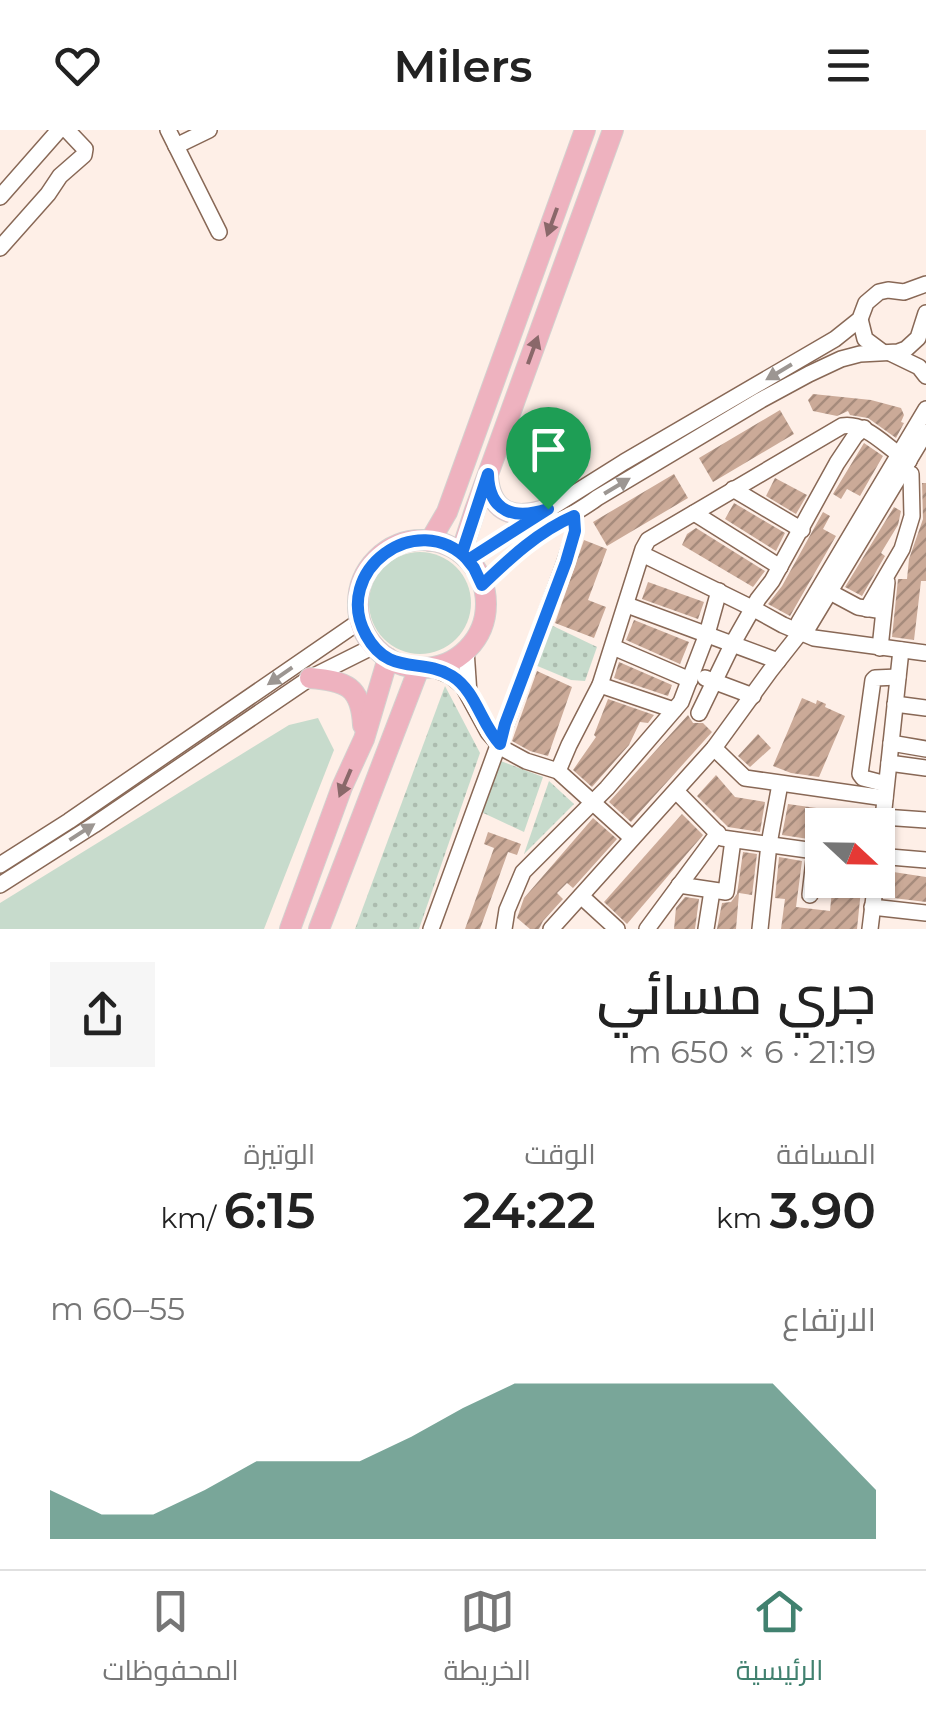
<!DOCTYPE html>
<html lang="ar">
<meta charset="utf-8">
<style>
:root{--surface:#fff;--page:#f6f6f6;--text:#222;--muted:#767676;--line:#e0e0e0;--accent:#41816f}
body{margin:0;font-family:Montserrat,Cairo,sans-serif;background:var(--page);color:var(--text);direction:rtl;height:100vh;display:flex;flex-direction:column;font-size:38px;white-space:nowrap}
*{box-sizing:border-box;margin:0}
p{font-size:32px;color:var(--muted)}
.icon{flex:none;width:55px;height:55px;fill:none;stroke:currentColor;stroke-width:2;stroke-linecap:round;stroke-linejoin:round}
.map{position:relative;height:799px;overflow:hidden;direction:ltr}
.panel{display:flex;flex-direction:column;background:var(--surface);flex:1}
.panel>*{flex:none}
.needle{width:65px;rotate:112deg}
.controls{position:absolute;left:805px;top:678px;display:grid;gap:20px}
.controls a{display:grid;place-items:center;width:90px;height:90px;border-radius:0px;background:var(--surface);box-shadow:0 2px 8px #0004;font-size:50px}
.pin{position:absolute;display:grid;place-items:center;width:85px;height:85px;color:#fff;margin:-102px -42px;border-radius:50% 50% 50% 0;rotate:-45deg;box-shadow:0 0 10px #0007}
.pin .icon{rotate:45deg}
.round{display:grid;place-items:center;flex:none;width:105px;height:105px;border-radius:0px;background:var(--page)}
.headline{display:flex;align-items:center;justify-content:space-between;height:170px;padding:0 50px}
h1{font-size:55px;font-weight:600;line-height:75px}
.metrics{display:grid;grid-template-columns:repeat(3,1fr);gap:15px;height:170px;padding:10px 50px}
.metrics div{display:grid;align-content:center}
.metrics b{font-size:50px;font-weight:600}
.metrics small{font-size:28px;font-weight:400}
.metrics p{font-size:28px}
.chart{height:280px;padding:20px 50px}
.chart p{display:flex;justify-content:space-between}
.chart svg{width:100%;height:180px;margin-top:10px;fill:var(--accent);opacity:.7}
header{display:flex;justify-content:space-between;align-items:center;height:130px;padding:0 50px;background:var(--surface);font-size:45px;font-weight:600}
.menu{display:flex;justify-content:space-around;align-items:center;height:140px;border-top:2px solid var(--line);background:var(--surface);font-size:28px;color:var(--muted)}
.menu a{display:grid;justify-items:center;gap:5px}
.menu .current{color:var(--accent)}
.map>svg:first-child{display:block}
.grass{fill:#c7dbcc}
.park{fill:url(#park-dots)}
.building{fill:url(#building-hatch)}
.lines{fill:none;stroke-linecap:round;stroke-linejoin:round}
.minor-casing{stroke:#886856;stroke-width:18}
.major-casing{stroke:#d3d1cf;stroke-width:22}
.minor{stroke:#fff;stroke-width:15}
.major{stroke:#eeb2bf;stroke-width:20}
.oneway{fill:#8a686a}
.oneway2{fill:#9c9692}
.route-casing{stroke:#fff;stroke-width:20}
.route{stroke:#1a73e8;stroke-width:12}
</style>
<header><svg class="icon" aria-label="menu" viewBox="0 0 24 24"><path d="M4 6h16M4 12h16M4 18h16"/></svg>Milers<svg class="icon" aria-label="heart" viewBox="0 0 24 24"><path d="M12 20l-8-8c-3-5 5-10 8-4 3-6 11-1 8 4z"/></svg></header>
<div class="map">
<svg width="926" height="799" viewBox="0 0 926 799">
<defs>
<pattern id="park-dots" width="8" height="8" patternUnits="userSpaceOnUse" patternTransform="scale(2.5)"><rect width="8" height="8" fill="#c7dbcc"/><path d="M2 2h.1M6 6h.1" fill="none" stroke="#acbcaf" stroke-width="1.8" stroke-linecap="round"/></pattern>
<pattern id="building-hatch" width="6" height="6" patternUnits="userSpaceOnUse" patternTransform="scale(2.5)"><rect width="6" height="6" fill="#cbaa98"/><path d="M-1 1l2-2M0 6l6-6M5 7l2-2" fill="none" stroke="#a68b7c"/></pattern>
</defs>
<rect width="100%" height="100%" fill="#feefe7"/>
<g class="grass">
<circle cx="420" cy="473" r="51"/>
<path d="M318,588L334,620L264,799H0V773L289,595Z"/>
</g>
<g class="park">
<path d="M551,495L597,517L585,551L571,550L535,535Z"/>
<path d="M445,556L480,623L419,799H355Z"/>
<path d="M498,630L543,647L524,702L477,680Z"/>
<path d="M549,651L574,674L524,724Z"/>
</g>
<g class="building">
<path d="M813,264L871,270L901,278L904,285L901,292L904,293L896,308L868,288L850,285L848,281L837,286L813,281L808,270Z"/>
<path d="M780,280L794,304L713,352L699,328Z"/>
<path d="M864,313L883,326L860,366L847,359L841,369L833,364Z"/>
<path d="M674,344L688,368L607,416L593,392Z"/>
<path d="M775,348L807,365L796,384L766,366Z"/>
<path d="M922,353H926V451H921L914,510L892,507L898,449H907L909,429L923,389Z"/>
<path d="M734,373L785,403L776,421L725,389Z"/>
<path d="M894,377L901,381L898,395L881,423L885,426L862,466L845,457Z"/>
<path d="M823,382L830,386L823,399L836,406L790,486L768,474L782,456Z"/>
<path d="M696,398L765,441L753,457L682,415L687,404Z"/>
<path d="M584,410L607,419L588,470L606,477L594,508L555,493Z"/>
<path d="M648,452L704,472L698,489L642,469Z"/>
<path d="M634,490L689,512L680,534L626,510Z"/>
<path d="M619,532L672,555L668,566L614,548Z"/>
<path d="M537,541L572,557L548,626L530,621L512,611Z"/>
<path d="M802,568L816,574L817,570L826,574L825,577L845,586L819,647L791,643L773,636Z"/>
<path d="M608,569L654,585L648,593L640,592L629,615L592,657L573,640L596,607L594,605Z"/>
<path d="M688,585L693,593H703L712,602L631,692L609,672Z"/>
<path d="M758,604L771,618L750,637L738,626Z"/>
<path d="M716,645L735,667L765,672L760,702L728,697L697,666Z"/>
<path d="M788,674L852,683L851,695H822V711L782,705Z"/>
<path d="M682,684L703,705L627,794L604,772Z"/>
<path d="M593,688L617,709L573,758L567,753L557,763L563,769L543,791L539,799H530L517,788L524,768Z"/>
<path d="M488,702L521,714L517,725L508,722L480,799H465L494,718L484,714Z"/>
<path d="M743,722L757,724L752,765L739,763L736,799H717L722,773L731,772L737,764Z"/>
<path d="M779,727L802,731L796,777L830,781L833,750H862L857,799H781L785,769L775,768Z"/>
<path d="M887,741L926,747V772L885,767L887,751L885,744Z"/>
<path d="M685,767L699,769L695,799H674L676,778Z"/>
</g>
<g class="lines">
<defs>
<g id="minor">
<path d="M168,0L219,102"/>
<path d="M176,16L209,0"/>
<path d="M0,67L59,0"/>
<path d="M0,118L48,64L60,46L84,25L85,19L67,0"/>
<path d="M860,189L865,209L881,221"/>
<path d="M890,223L919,237L926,246"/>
<path d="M733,359L802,400"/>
<path d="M694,383L780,437"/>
<path d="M642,424L754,479L783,495L814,508L926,523"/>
<path d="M468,430L624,332L835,209L860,189L866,173L879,162L888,160L904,162L926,154"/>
<path d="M483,455C505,433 529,410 556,394C570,385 584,378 597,368L761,270L809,244L841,229L860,224L898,222L906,219L918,208L926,183"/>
<path d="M830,462L858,477L877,480"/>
<path d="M627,475L778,531"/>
<path d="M867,479L902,419L912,386L911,344"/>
<path d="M800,503L799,492L926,279"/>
<path d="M613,517L690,550"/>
<path d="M880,518L887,452"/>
<path d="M466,520L469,564"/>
<path d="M429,537L451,546L463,556L488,602L502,618L526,631L558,641L632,708"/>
<path d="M705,548L753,566"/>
<path d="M600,555L674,580"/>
<path d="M895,574L926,578"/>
<path d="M699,583L733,513L758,469L772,451L837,333L855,306L864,298"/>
<path d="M891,613L926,619"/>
<path d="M714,618L745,648L885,668"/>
<path d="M889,633L926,638"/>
<path d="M558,641L569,615L600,555L643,419L648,410L842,296C868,292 887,319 909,331"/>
<path d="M886,654L863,648L860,644L873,550L875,548L898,547"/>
<path d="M676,661L722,708L822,722"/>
<path d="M883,687L926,690"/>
<path d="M878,726L926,730"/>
<path d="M0,735L69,691L360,491"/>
<path d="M878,735L901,520"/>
<path d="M0,755L94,695L310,548L374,516"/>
<path d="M679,755L726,762L733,710"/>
<path d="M810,765L815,721"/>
<path d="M581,766L617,799"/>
<path d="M872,777L926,783"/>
<path d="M431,799L565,432L575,401L574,385"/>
<path d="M504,799L507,780L523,742L607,658L681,572L707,504L719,461"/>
<path d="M551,799L714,618L770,541L800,503L809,496L926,302"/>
<path d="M647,799L718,703"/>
<path d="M706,799L712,761"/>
<path d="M760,799L769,714L780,654"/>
<path d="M870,799L876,750"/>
</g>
<g id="major">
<path d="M488,347C491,384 515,390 547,379"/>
<circle cx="422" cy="474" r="64"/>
<path d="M430,411L447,382L585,0"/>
<path d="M461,423L475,380L613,0"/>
<path d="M310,548C346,551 361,556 363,595"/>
<path d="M290,799L342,657L364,609L388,528"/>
<path d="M319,799L419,538"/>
</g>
</defs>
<use href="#minor" class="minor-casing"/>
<use href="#major" class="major-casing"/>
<use href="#minor" class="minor"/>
<use href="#major" class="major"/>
</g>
<defs><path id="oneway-solid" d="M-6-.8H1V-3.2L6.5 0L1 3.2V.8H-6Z" transform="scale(2.5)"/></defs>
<g class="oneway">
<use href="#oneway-solid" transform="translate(552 92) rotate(110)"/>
<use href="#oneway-solid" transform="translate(533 220) rotate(-70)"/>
<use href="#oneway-solid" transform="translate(345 653) rotate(113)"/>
</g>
<g class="oneway2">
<use href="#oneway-solid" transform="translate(779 242) rotate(149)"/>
<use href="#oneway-solid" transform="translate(617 356) rotate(-31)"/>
<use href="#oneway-solid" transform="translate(280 546) rotate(145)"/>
<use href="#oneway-solid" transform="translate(82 702) rotate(-33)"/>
</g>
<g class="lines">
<defs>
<path id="route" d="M548,379L468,430C417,377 331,441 366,505C389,547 421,527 452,546C476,561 481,594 500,614L505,594L566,432L575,401L574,386C539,401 510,428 482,455L474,438L462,423L488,344C489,383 515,390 548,379"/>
</defs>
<use href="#route" class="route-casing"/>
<use href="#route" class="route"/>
</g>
</svg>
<div class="controls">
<a><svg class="needle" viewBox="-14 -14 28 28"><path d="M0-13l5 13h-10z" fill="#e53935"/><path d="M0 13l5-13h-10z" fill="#767676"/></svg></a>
</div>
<div class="pin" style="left:548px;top:379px;background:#1e9e55"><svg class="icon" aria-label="arrive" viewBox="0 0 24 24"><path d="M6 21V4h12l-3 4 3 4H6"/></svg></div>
</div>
<section class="panel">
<div class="headline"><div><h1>جري مسائي</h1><p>21:19 · 6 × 650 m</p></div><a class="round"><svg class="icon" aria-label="share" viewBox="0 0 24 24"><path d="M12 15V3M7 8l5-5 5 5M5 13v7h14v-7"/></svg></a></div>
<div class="metrics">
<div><p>المسافة</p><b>3.90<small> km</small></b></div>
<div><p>الوقت</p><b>24:22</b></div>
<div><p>الوتيرة</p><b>6:15<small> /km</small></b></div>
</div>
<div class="chart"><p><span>الارتفاع</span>55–60 m</p>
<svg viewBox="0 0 160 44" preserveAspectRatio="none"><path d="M0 44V32L10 38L20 38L30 32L40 25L50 25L60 25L70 19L80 12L90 6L100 6L110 6L120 6L130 6L140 6L150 19L160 32V44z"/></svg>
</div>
</section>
<nav class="menu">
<a class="current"><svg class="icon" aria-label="home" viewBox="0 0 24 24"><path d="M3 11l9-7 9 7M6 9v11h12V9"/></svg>الرئيسية</a>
<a><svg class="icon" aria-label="map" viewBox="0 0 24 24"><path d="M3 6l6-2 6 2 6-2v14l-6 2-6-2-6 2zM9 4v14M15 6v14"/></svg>الخريطة</a>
<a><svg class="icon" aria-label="saved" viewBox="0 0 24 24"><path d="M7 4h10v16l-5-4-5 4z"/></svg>المحفوظات</a>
</nav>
